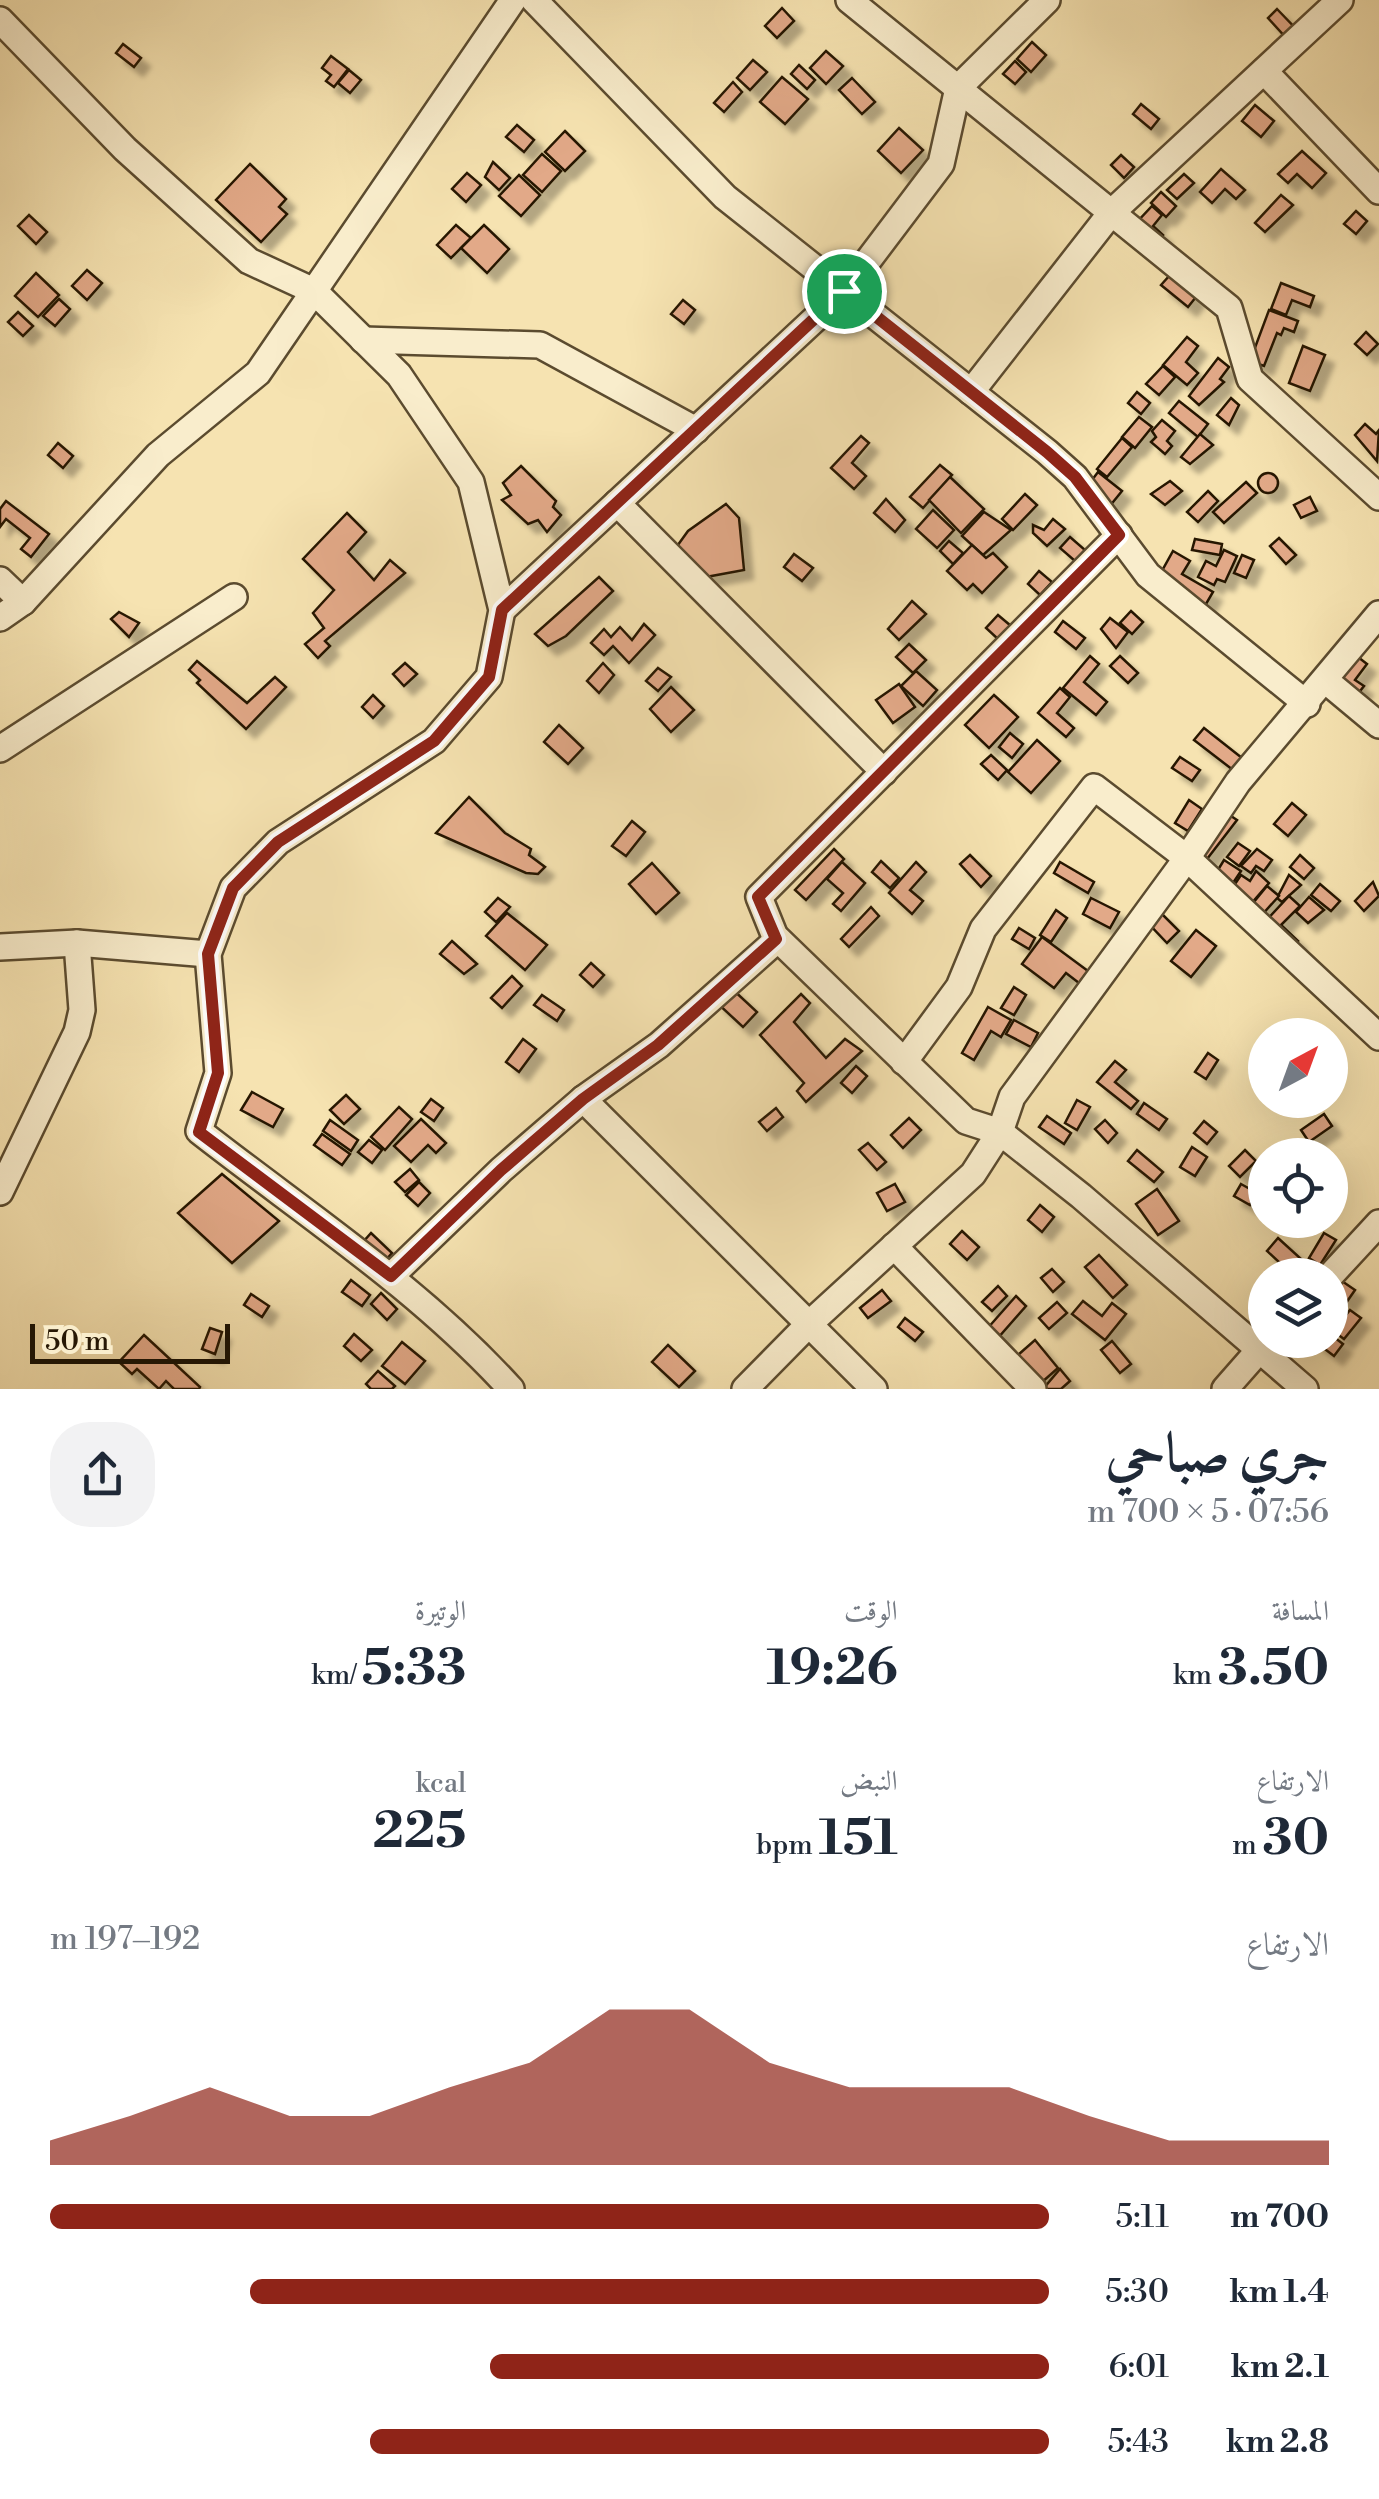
<!DOCTYPE html>
<html lang="ar">
<meta charset="utf-8">
<style>
:root{--surface:#fff;--page:#f2f2f3;--text:#1f2937;--muted:#747a83;--accent:#8f2418}
body{margin:0;font-family:"Libre Bodoni",Amiri,serif;background:var(--page);color:var(--text);direction:rtl;height:100vh;display:flex;flex-direction:column;font-size:38px;white-space:nowrap}
*{box-sizing:border-box;margin:0}
p{font-size:32px;color:var(--muted)}
.icon{flex:none;width:55px;height:55px;fill:none;stroke:currentColor;stroke-width:2;stroke-linecap:round;stroke-linejoin:round}
.map{position:relative;height:1389px;overflow:hidden;direction:ltr}
.sheet{display:flex;flex-direction:column;background:var(--surface);flex:1}
.sheet>*{flex:none}
.needle{width:65px;rotate:41deg}
.buttons{position:absolute;left:1248px;top:1018px;display:grid;gap:20px}
.buttons a{display:grid;place-items:center;width:100px;height:100px;border-radius:50%;background:var(--surface);box-shadow:0 10px 40px #0002;font-size:50px}
.scale{position:absolute;left:30px;bottom:25px;width:200px;box-sizing:border-box;padding-left:10px;border:5px solid #271804;border-top:0;font-size:28px;line-height:35px;white-space:nowrap;color:#271804;-webkit-text-stroke:8px #f9edcc;paint-order:stroke}
.pin{position:absolute;display:grid;place-items:center;width:85px;height:85px;color:#fff;margin:-42px;border:5px solid #fff;border-radius:50%;box-shadow:0 2px 10px #0007}
.round{display:grid;place-items:center;flex:none;width:105px;height:105px;border-radius:40px;background:var(--page)}
.overview{display:flex;align-items:center;justify-content:space-between;height:170px;padding:0 50px}
h1{font-size:55px;font-weight:700;line-height:75px}
.stats{display:grid;grid-template-columns:repeat(3,1fr);gap:15px;height:170px;padding:10px 50px}
.stats div{display:grid;align-content:center}
.stats b{font-size:50px;font-weight:700}
.stats small{font-size:28px;font-weight:400}
.stats p{font-size:28px}
.chart{height:280px;padding:20px 50px}
.chart p{display:flex;justify-content:space-between}
.chart svg{width:100%;height:180px;margin-top:10px;fill:var(--accent);opacity:.7}
ul{padding:0 50px;list-style:none;font-size:32px}
li{display:grid;grid-template-columns:160px 120px 1fr;align-items:center;height:75px}
li i{height:25px;border-radius:12px;background:var(--accent)}
.map>svg:first-child{display:block}
.building{fill:#e2a988;stroke:#271804;stroke-width:2.5;filter:url(#shadow)}
.lines{fill:none;stroke-linecap:round;stroke-linejoin:round}
.minor-casing{stroke:#5b4b2f;stroke-width:30}
.minor{stroke:#f9edcc;stroke-width:25}
.route-casing{stroke:#fff;stroke-width:20}
.route{stroke:#8f2418;stroke-width:12}
</style>
<div class="map">
<svg width="1379" height="1389" viewBox="0 0 1379 1389">
<defs>
<filter id="shadow"><feDropShadow dx="9" dy="9" stdDeviation="2.5" flood-color="#0004"/></filter>
</defs>
<rect width="100%" height="100%" fill="#f6e3b1"/>
<filter id="stains"><feTurbulence type="fractalNoise" baseFrequency=".002" numOctaves="4"/><feColorMatrix values="0 0 0 0 .2 0 0 0 0 .09 0 0 0 0 .02 0 0 0 .5 -.17"/></filter>
<radialGradient id="worn" r=".72"><stop offset=".6" stop-color="#630" stop-opacity="0"/><stop offset="1" stop-color="#630" stop-opacity=".3"/></radialGradient>
<g class="building">
<path d="M782,8L794,21L777,38L765,26Z"/>
<path d="M1277,9L1299,32L1289,41L1268,18Z"/>
<path d="M1032,42L1046,55L1031,72L1017,59Z"/>
<path d="M123,44L141,58L134,67L116,53Z"/>
<path d="M826,51L843,66L826,84L810,68Z"/>
<path d="M331,56L348,69L334,87L326,81L331,75L322,68Z"/>
<path d="M753,60L767,72L750,90L737,78Z"/>
<path d="M1015,61L1026,72L1015,84L1003,74Z"/>
<path d="M799,65L815,80L807,89L791,74Z"/>
<path d="M349,70L361,80L350,93L338,83Z"/>
<path d="M782,77L808,99L785,124L760,102Z"/>
<path d="M852,78L875,102L862,114L839,90Z"/>
<path d="M733,82L742,92L724,112L714,103Z"/>
<path d="M1141,104L1159,119L1151,129L1133,114Z"/>
<path d="M1255,105L1274,121L1261,137L1242,121Z"/>
<path d="M517,125L534,140L524,152L506,137Z"/>
<path d="M899,128L923,150L901,173L878,151Z"/>
<path d="M565,131L585,151L565,171L545,152Z"/>
<path d="M1302,151L1326,173L1312,188L1297,174L1288,183L1278,174Z"/>
<path d="M542,154L561,171L542,192L523,175Z"/>
<path d="M1121,155L1134,167L1124,178L1111,165Z"/>
<path d="M493,162L510,178L499,190L485,177Z"/>
<path d="M250,164L286,199L279,207L287,214L261,242L216,200Z"/>
<path d="M1221,169L1245,190L1236,199L1225,189L1212,203L1200,192Z"/>
<path d="M467,173L481,185L466,202L452,189Z"/>
<path d="M1184,174L1194,183L1177,199L1167,190Z"/>
<path d="M519,175L540,195L521,216L499,196Z"/>
<path d="M1161,192L1176,206L1166,217L1151,203Z"/>
<path d="M1281,195L1293,205L1265,232L1255,223Z"/>
<path d="M1152,206L1162,215L1153,226L1163,235L1157,241L1137,222Z"/>
<path d="M1356,211L1367,221L1356,234L1344,224Z"/>
<path d="M29,215L47,232L36,244L18,226Z"/>
<path d="M456,225L471,238L451,258L437,245Z"/>
<path d="M484,225L509,249L487,273L461,248Z"/>
<path d="M87,270L102,283L87,300L72,286Z"/>
<path d="M36,273L59,295L38,317L15,296Z"/>
<path d="M1170,275L1196,297L1188,307L1161,285Z"/>
<path d="M1281,283L1314,296L1310,307L1292,300L1286,315L1271,309Z"/>
<path d="M59,299L70,309L55,326L43,316Z"/>
<path d="M683,300L695,310L684,324L671,314Z"/>
<path d="M1269,310L1298,321L1294,332L1284,328L1281,335L1277,333L1264,366L1250,361Z"/>
<path d="M18,312L33,326L23,336L8,322Z"/>
<path d="M1366,332L1378,344L1367,355L1355,344Z"/>
<path d="M1187,337L1198,346L1186,362L1198,373L1187,385L1163,365Z"/>
<path d="M1303,346L1325,355L1310,391L1289,383Z"/>
<path d="M1218,358L1229,367L1220,379L1224,382L1199,405L1189,396Z"/>
<path d="M1163,366L1175,377L1159,395L1146,384Z"/>
<path d="M1137,392L1150,403L1141,414L1128,403Z"/>
<path d="M1231,398L1239,405L1229,425L1217,415Z"/>
<path d="M1179,401L1208,424L1198,437L1169,413Z"/>
<path d="M1139,417L1152,427L1135,448L1122,437Z"/>
<path d="M1162,420L1175,431L1167,441L1172,446L1165,454L1151,442L1156,437L1152,431Z"/>
<path d="M1365,424L1376,434L1379,430L1377,461L1355,435Z"/>
<path d="M1200,434L1213,445L1190,464L1181,457Z"/>
<path d="M861,436L869,443L852,463L866,476L854,489L831,468Z"/>
<path d="M1122,438L1132,447L1107,477L1097,469Z"/>
<path d="M58,443L73,456L63,468L48,455Z"/>
<path d="M940,465L952,475L923,508L910,497Z"/>
<path d="M521,466L556,501L553,507L561,515L547,532L538,520L528,524L502,500L511,495L503,483Z"/>
<path d="M1098,472L1122,491L1109,507L1086,488Z"/>
<circle cx="1268" cy="483" r="10"/>
<path d="M950,477L984,509L961,533L929,500Z"/>
<path d="M1170,481L1182,491L1165,505L1151,494Z"/>
<path d="M1246,482L1257,493L1224,523L1213,512Z"/>
<path d="M1208,491L1218,501L1198,522L1187,512Z"/>
<path d="M1025,494L1037,505L1013,530L1002,519Z"/>
<path d="M1310,497L1317,511L1301,518L1294,505Z"/>
<path d="M886,499L905,520L895,532L874,513Z"/>
<path d="M6,501L49,534L31,557L21,549L30,538L6,519L0,527V509Z"/>
<path d="M726,504L739,518L744,570L695,579L675,549L688,531Z"/>
<path d="M933,510L954,530L937,548L916,529Z"/>
<path d="M984,512L1011,530L983,555L962,536Z"/>
<path d="M347,513L366,532L348,552L374,580L390,560L405,573L325,641L330,646L318,658L305,644L324,628L313,613L334,590L303,559Z"/>
<path d="M1053,519L1065,529L1047,546L1033,533V525L1044,530Z"/>
<path d="M1070,537L1085,550L1075,561L1060,548Z"/>
<path d="M1279,538L1296,555L1286,564L1270,546Z"/>
<path d="M1195,539L1222,544L1220,555L1192,550Z"/>
<path d="M949,541L963,553L953,564L940,551Z"/>
<path d="M972,545L986,558L993,553L1007,567L982,593L973,584L967,590L947,571Z"/>
<path d="M1224,550L1237,556L1225,582L1217,579L1214,585L1198,577L1206,561L1216,566Z"/>
<path d="M1173,551L1190,561L1182,574L1213,592L1206,604L1153,587Z"/>
<path d="M794,554L813,568L802,581L784,567Z"/>
<path d="M1242,555L1254,560L1246,578L1234,573Z"/>
<path d="M1039,571L1052,582L1040,595L1028,584Z"/>
<path d="M599,577L613,591L566,636L548,646L535,634Z"/>
<path d="M912,601L926,614L899,640L888,629Z"/>
<path d="M1131,611L1143,622L1132,634L1120,623Z"/>
<path d="M119,612L139,623L129,637L111,619Z"/>
<path d="M998,615L1011,626L999,640L986,628Z"/>
<path d="M1110,618L1128,632L1116,648L1101,629Z"/>
<path d="M1063,621L1085,638L1076,649L1055,632Z"/>
<path d="M644,624L655,635L629,663L613,646L604,655L591,643L604,629L611,637L620,627L632,640Z"/>
<path d="M909,644L926,660L913,673L896,657Z"/>
<path d="M1090,656L1099,664L1084,682L1107,702L1096,715L1063,688Z"/>
<path d="M1120,656L1138,673L1128,683L1110,666Z"/>
<path d="M1358,657L1367,664L1355,680L1364,686L1357,695L1339,681Z"/>
<path d="M197,661L247,703L275,677L286,687L246,729L197,683L200,680L189,670Z"/>
<path d="M405,663L417,674L404,686L393,674Z"/>
<path d="M603,663L614,675L599,693L587,681Z"/>
<path d="M658,668L671,677L658,691L646,681Z"/>
<path d="M916,671L937,690L923,706L901,686Z"/>
<path d="M899,684L915,707L893,723L876,700Z"/>
<path d="M671,687L694,710L671,732L650,709Z"/>
<path d="M1060,688L1070,697L1057,713L1074,728L1066,737L1038,713Z"/>
<path d="M373,695L384,706L373,718L362,707Z"/>
<path d="M994,695L1018,717L989,748L965,725Z"/>
<path d="M559,725L583,748L568,764L544,742Z"/>
<path d="M1204,728L1242,758L1233,770L1194,740Z"/>
<path d="M1010,733L1023,744L1012,758L999,747Z"/>
<path d="M1037,740L1060,761L1031,793L1008,772Z"/>
<path d="M991,755L1007,770L998,780L981,764Z"/>
<path d="M1180,757L1200,770L1192,781L1172,768Z"/>
<path d="M469,797L505,833L531,849L529,855L545,867L538,874L526,873L436,833Z"/>
<path d="M1189,800L1202,809L1188,831L1175,823Z"/>
<path d="M1292,803L1306,815L1288,836L1274,824Z"/>
<path d="M1225,812L1237,820L1204,863L1193,854Z"/>
<path d="M632,821L645,832L626,856L612,846Z"/>
<path d="M1238,843L1250,851L1239,866L1227,857Z"/>
<path d="M834,849L844,859L806,900L795,890Z"/>
<path d="M1257,849L1272,860L1264,871L1256,866L1251,873L1241,866Z"/>
<path d="M970,855L991,876L981,887L960,864Z"/>
<path d="M1300,855L1314,868L1304,879L1290,867Z"/>
<path d="M1224,860L1241,871L1229,889L1213,878Z"/>
<path d="M881,861L899,878L890,888L872,872Z"/>
<path d="M842,862L865,883L841,911L833,904L843,893L827,879Z"/>
<path d="M916,862L926,872L910,890L923,901L912,914L889,893Z"/>
<path d="M1060,862L1094,882L1088,893L1054,873Z"/>
<path d="M652,863L679,893L656,914L629,884Z"/>
<path d="M1256,871L1269,883L1250,905L1229,893L1241,875L1250,881Z"/>
<path d="M1289,875L1301,885L1282,902L1277,898Z"/>
<path d="M1373,882L1379,896L1364,911L1355,901Z"/>
<path d="M1320,884L1340,901L1331,911L1311,895Z"/>
<path d="M1267,886L1279,896L1260,917L1249,908Z"/>
<path d="M1289,896L1300,906L1281,925L1298,941L1290,949L1263,924Z"/>
<path d="M1309,897L1324,910L1308,923L1296,912Z"/>
<path d="M498,898L510,907L496,922L485,912Z"/>
<path d="M1091,898L1119,912L1110,928L1083,914Z"/>
<path d="M871,907L879,916L849,947L841,939Z"/>
<path d="M1056,910L1067,918L1051,942L1040,935Z"/>
<path d="M1160,912L1179,931L1167,943L1148,923Z"/>
<path d="M507,913L547,945L525,970L486,936Z"/>
<path d="M1019,928L1035,938L1029,949L1012,939Z"/>
<path d="M1196,930L1216,946L1191,977L1171,961Z"/>
<path d="M1042,937L1088,971L1079,983L1066,973L1054,988L1022,964Z"/>
<path d="M452,941L477,964L464,974L440,954Z"/>
<path d="M591,963L604,975L593,987L580,975Z"/>
<path d="M512,976L522,986L502,1008L491,998Z"/>
<path d="M729,986L757,1012L743,1027L715,1001Z"/>
<path d="M1014,987L1026,995L1014,1015L1001,1008Z"/>
<path d="M801,994L810,1003L794,1022L826,1058L845,1039L862,1051L806,1102L797,1091L804,1083L760,1035Z"/>
<path d="M542,995L564,1010L557,1021L534,1005Z"/>
<path d="M988,1007L1011,1020L1001,1037L991,1031L974,1060L962,1053Z"/>
<path d="M1014,1020L1038,1033L1031,1047L1006,1034Z"/>
<path d="M523,1039L536,1049L519,1072L506,1062Z"/>
<path d="M1208,1053L1218,1060L1206,1079L1195,1072Z"/>
<path d="M1115,1061L1126,1070L1115,1082L1138,1101L1131,1109L1097,1082Z"/>
<path d="M856,1066L867,1076L852,1093L841,1083Z"/>
<path d="M252,1092L283,1109L273,1127L241,1110Z"/>
<path d="M346,1095L360,1109L344,1124L330,1110Z"/>
<path d="M431,1099L443,1108L434,1121L421,1112Z"/>
<path d="M1077,1100L1090,1107L1077,1130L1065,1123Z"/>
<path d="M1144,1103L1167,1119L1159,1130L1137,1114Z"/>
<path d="M399,1107L412,1119L385,1150L371,1137Z"/>
<path d="M776,1108L783,1117L767,1131L759,1122Z"/>
<path d="M1324,1114L1332,1126L1309,1142L1301,1130Z"/>
<path d="M1047,1116L1071,1133L1064,1144L1039,1127Z"/>
<path d="M909,1118L921,1130L903,1148L891,1135Z"/>
<path d="M421,1119L446,1143L436,1153L428,1145L411,1162L394,1146Z"/>
<path d="M330,1120L358,1140L351,1151L323,1131Z"/>
<path d="M1105,1120L1117,1133L1108,1143L1095,1129Z"/>
<path d="M1204,1121L1217,1132L1207,1144L1194,1133Z"/>
<path d="M322,1134L350,1154L342,1165L314,1145Z"/>
<path d="M369,1140L382,1150L372,1163L358,1152Z"/>
<path d="M868,1143L886,1162L877,1170L859,1150Z"/>
<path d="M1192,1147L1207,1157L1195,1176L1180,1167Z"/>
<path d="M1137,1150L1163,1172L1154,1182L1128,1161Z"/>
<path d="M1245,1150L1256,1161L1240,1177L1229,1166Z"/>
<path d="M410,1169L419,1180L405,1192L395,1182Z"/>
<path d="M222,1174L279,1221L232,1263L178,1213Z"/>
<path d="M419,1182L430,1193L418,1206L406,1195Z"/>
<path d="M895,1184L905,1202L887,1211L877,1193Z"/>
<path d="M1241,1184L1257,1193L1250,1205L1234,1196Z"/>
<path d="M1157,1189L1179,1221L1158,1235L1136,1204Z"/>
<path d="M1040,1205L1054,1217L1042,1232L1028,1220Z"/>
<path d="M962,1231L979,1247L967,1260L950,1244Z"/>
<path d="M371,1233L392,1253L385,1261L364,1241Z"/>
<path d="M1324,1233L1336,1240L1320,1265L1309,1258Z"/>
<path d="M1278,1238L1311,1268L1305,1275H1293L1267,1251Z"/>
<path d="M1099,1255L1127,1285L1113,1298L1085,1267Z"/>
<path d="M1052,1269L1064,1282L1053,1292L1041,1278Z"/>
<path d="M1333,1275L1355,1290L1346,1303L1330,1293Z"/>
<path d="M351,1280L370,1295L362,1306L342,1292Z"/>
<path d="M998,1286L1007,1296L992,1311L982,1302Z"/>
<path d="M882,1290L891,1301L868,1318L860,1308Z"/>
<path d="M381,1293L397,1309L387,1320L371,1304Z"/>
<path d="M251,1294L269,1306L262,1317L244,1305Z"/>
<path d="M1016,1296L1026,1306L990,1347L979,1338Z"/>
<path d="M1083,1301L1102,1316L1112,1303L1126,1314L1105,1340L1072,1314Z"/>
<path d="M1057,1302L1067,1313L1049,1329L1039,1318Z"/>
<path d="M1350,1310L1361,1318L1344,1339L1333,1331Z"/>
<path d="M905,1318L923,1332L915,1341L898,1327Z"/>
<path d="M210,1328L222,1332L215,1354L202,1349Z"/>
<path d="M354,1334L372,1350L361,1361L344,1346Z"/>
<path d="M1330,1334L1343,1344L1334,1356L1313,1340H1330Z"/>
<path d="M144,1335L200,1387L199,1389H174L166,1381L159,1389L137,1369L132,1374L119,1362Z"/>
<path d="M1035,1340L1058,1368L1041,1383L1018,1355Z"/>
<path d="M1112,1341L1131,1364L1120,1373L1101,1350Z"/>
<path d="M402,1342L425,1361L405,1384L382,1366Z"/>
<path d="M668,1345L695,1371L679,1387L652,1362Z"/>
<path d="M1060,1369L1070,1381L1061,1389H1043Z"/>
<path d="M378,1371L395,1386L392,1389H371L366,1384Z"/>
</g>
<g class="lines">
<defs>
<g id="minor">
<path d="M534,0L725,197L1047,452L1075,477L1148,575L1307,704"/>
<path d="M849,0L1229,308L1250,379L1379,497"/>
<path d="M0,20L125,149L249,261L314,291L399,375L471,482L502,610L489,677L434,741L278,842L233,888L208,954L218,1073L199,1131C305,1214 419,1288 511,1389"/>
<path d="M1264,71L1379,191"/>
<path d="M363,340L540,345L696,430"/>
<path d="M971,392L1111,213L1340,0"/>
<path d="M617,503L884,772"/>
<path d="M0,580L23,602"/>
<path d="M502,610L845,291L941,164L958,88L1047,0"/>
<path d="M0,618L23,602L158,455L258,373L513,0"/>
<path d="M1325,680L1379,725"/>
<path d="M0,749L234,597"/>
<path d="M776,939L759,897L1119,535"/>
<path d="M0,947L77,943L208,954"/>
<path d="M904,1062L959,987L983,929L1094,787L1187,858L1379,1037"/>
<path d="M583,1099L874,1389"/>
<path d="M0,1192L77,1032L82,1010L77,943"/>
<path d="M894,1246L1033,1389"/>
<path d="M391,1276L501,1170L583,1099L659,1045L778,939L966,1121L1000,1132L1081,1196L1305,1389"/>
<path d="M1330,1276L1379,1223"/>
<path d="M745,1389L809,1324L973,1174L1000,1132L1012,1097L1187,858L1238,782L1379,614"/>
<path d="M1225,1389L1268,1340"/>
</g>
</defs>
<use href="#minor" class="minor-casing"/>
<use href="#minor" class="minor"/>
</g>
<g class="lines">
<defs>
<path id="route" d="M844,291L1047,452L1075,477L1119,535L758,897L776,939L658,1045L583,1099L501,1170L391,1276L199,1132L218,1073L208,954L233,888L278,842L434,741L489,677L502,610Z"/>
</defs>
<use href="#route" class="route-casing"/>
<use href="#route" class="route"/>
</g>
<rect width="100%" height="100%" filter="url(#stains)"/>
<rect width="100%" height="100%" fill="url(#worn)"/>
</svg>
<div class="buttons">
<a><svg class="needle" viewBox="-14 -14 28 28"><path d="M0-13l5 13h-10z" fill="#e53935"/><path d="M0 13l5-13h-10z" fill="#747a83"/></svg></a>
<a><svg class="icon" aria-label="locate" viewBox="0 0 24 24"><circle cx="12" cy="12" r="6"/><path d="M12 2v4M12 18v4M2 12h4M18 12h4"/></svg></a>
<a><svg class="icon" aria-label="layers" viewBox="0 0 24 24"><path d="M12 4l9 5-9 5-9-5zM3 14l9 5 9-5"/></svg></a>
</div>
<div class="scale">50 m</div>
<div class="pin" style="left:844px;top:291px;background:#1e9e55"><svg class="icon" aria-label="arrive" viewBox="0 0 24 24"><path d="M6 21V4h12l-3 4 3 4H6"/></svg></div>
</div>
<section class="sheet">
<div class="overview"><div><h1>جري صباحي</h1><p>07:56 · 5 × 700 m</p></div><a class="round"><svg class="icon" aria-label="share" viewBox="0 0 24 24"><path d="M12 15V3M7 8l5-5 5 5M5 13v7h14v-7"/></svg></a></div>
<div class="stats">
<div><p>المسافة</p><b>3.50<small> km</small></b></div>
<div><p>الوقت</p><b>19:26</b></div>
<div><p>الوتيرة</p><b>5:33<small> /km</small></b></div>
</div>
<div class="stats">
<div><p>الارتفاع</p><b>30<small> m</small></b></div>
<div><p>النبض</p><b>151<small> bpm</small></b></div>
<div><p>kcal</p><b>225</b></div>
</div>
<div class="chart"><p><span>الارتفاع</span>192–197 m</p>
<svg viewBox="0 0 160 44" preserveAspectRatio="none"><path d="M0 44V38L10 32L20 25L30 32L40 32L50 25L60 19L70 6L80 6L90 19L100 25L110 25L120 25L130 32L140 38L150 38L160 38V44z"/></svg>
</div>
<ul>
<li><b>700 m</b>5:11<i style="width:100%"></i></li>
<li><b>1.4 km</b>5:30<i style="width:80%"></i></li>
<li><b>2.1 km</b>6:01<i style="width:56%"></i></li>
<li><b>2.8 km</b>5:43<i style="width:68%"></i></li>
</ul>
</section>
